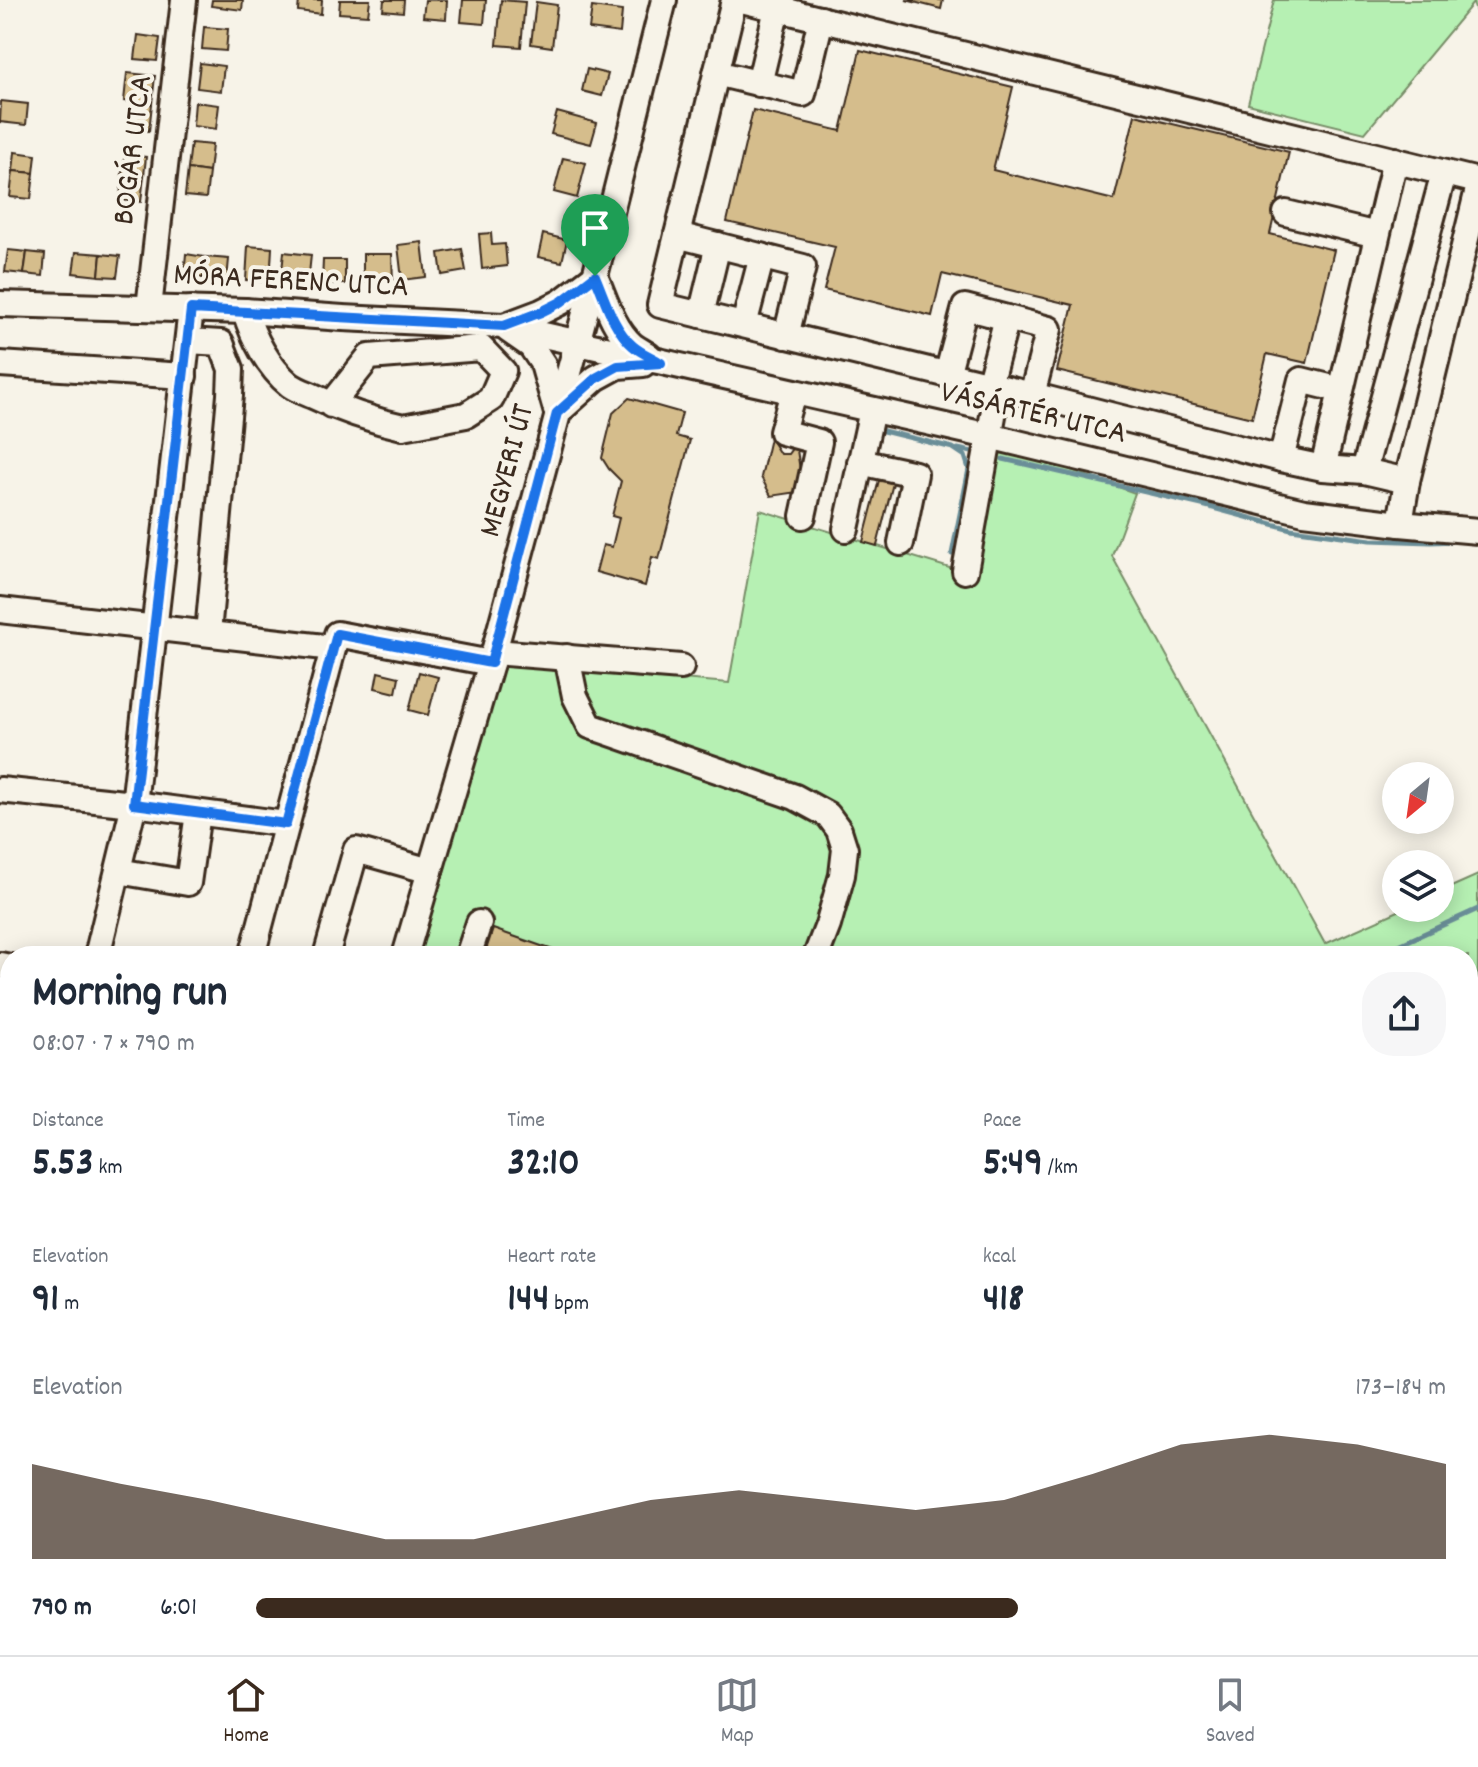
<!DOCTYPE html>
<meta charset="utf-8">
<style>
:root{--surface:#fff;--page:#f6f6f7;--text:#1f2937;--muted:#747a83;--line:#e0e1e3;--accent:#3b2a1e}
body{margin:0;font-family:Dekko,sans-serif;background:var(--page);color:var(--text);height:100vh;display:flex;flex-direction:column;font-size:30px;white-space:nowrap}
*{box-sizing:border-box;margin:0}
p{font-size:26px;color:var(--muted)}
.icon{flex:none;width:44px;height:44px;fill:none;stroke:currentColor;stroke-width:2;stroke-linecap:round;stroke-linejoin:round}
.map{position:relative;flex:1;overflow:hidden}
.drawer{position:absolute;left:0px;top:946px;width:1478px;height:710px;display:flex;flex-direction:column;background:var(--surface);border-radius:32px 32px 0 0;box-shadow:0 4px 20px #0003}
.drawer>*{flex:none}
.needle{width:52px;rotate:209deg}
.controls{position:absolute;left:1382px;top:762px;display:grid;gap:16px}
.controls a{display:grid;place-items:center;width:72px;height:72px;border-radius:50%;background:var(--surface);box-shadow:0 4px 20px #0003;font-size:40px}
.pin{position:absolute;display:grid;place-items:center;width:68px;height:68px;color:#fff;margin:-82px -34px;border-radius:50% 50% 50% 0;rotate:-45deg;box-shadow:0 0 8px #0007}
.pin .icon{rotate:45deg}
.round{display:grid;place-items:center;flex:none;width:84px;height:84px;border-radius:32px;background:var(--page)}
.summary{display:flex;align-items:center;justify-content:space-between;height:136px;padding:0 32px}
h1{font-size:44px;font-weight:800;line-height:60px}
.metrics{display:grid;grid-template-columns:repeat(3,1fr);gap:12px;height:136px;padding:8px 32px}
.metrics div{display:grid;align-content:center}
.metrics b{font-size:40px;font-weight:800}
.metrics small{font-size:22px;font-weight:400}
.metrics p{font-size:22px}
.chart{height:224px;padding:16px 32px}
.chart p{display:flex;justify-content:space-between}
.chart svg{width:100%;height:144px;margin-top:8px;fill:var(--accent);opacity:.7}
ul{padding:0 32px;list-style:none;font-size:26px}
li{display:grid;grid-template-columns:128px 96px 1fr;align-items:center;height:60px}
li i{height:20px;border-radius:10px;background:var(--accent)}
.tab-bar{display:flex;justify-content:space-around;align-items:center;height:112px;border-top:2px solid var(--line);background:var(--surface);font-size:22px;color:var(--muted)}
.tab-bar a{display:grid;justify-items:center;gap:4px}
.tab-bar .active{color:var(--accent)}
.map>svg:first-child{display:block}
.green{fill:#b6f0b3;stroke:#788d68;stroke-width:2}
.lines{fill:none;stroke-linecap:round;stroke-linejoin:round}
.stream{stroke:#6a8e98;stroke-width:5}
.building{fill:#d5bd8c;stroke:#3b2a1e;stroke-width:2}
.minor-casing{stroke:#3b2a1e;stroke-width:30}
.minor{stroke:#f7f3e8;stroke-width:24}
.route-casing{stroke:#fff;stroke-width:16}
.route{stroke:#1a73e8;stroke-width:10}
.labels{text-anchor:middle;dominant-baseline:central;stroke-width:8;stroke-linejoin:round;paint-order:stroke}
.street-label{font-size:32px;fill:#3b2a1e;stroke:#f7f3e8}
</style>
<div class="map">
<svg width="1478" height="1655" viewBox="0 0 1478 1655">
<rect width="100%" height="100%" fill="#f7f3e8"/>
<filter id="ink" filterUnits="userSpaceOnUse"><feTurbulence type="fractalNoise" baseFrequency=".0125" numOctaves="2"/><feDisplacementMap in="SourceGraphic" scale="16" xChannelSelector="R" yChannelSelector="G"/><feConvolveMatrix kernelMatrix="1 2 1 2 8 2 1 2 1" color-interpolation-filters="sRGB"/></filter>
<g filter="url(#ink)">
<g class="green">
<path d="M1274,0H1478V18L1473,3L1365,133L1248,104Z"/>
<path d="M979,437L1135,493L1112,556L1325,944L1405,908H1440V892L1478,875V1264L1468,1279V956H405L491,663L729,683L760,510L956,570Z"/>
<path d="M0,1428L10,1429V1603L0,1607Z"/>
</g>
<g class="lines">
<g class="stream">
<path d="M879,430L953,448L965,456L969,469L952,554"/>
<path d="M958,449L972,452"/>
<path d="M1003,459L1202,505L1291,529L1371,540L1431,542L1457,541"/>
<path d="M1375,956L1478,909"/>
<path d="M0,1568L10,1563"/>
</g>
</g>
<g class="building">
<path d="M212,0H243L242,10L211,6Z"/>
<path d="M299,0H322L321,14L298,11Z"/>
<path d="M340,0H370L368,15L339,13Z"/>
<path d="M384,0H404L403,12L383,10Z"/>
<path d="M425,0H447L446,19L423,17Z"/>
<path d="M463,0H486L484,24L461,22Z"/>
<path d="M501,0L525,2L521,47L497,45Z"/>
<path d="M906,0H943L941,9Z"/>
<path d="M536,2L557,5L552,47L531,44Z"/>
<path d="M592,7L622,11L620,33L589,29Z"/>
<path d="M204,27L228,29L226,51L202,49Z"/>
<path d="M138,35L160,38L157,61L135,59Z"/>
<path d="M860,50L1013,87L993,170L1114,200L1135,115L1289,152L1270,234L1334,250L1307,363L1267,354L1252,418L1057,371L1073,305L942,274L932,316L824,290L835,247L727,222L753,110L841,131Z"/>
<path d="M200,63L224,66L221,91L197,88Z"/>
<path d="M587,69L608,74L602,96L582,91Z"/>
<path d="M127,73L155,76L152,104L124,101Z"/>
<path d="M1,101L28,104L26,125L0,122Z"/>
<path d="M131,102L152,104L149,131L128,128Z"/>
<path d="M195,102L219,105L216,129L193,126Z"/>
<path d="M557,112L597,123L591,144L551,134Z"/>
<path d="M191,143L212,145L209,172L188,169Z"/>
<path d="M15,152L36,155L34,173L13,171Z"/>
<path d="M125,155L146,157L144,176L122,174Z"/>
<path d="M563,158L586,163L577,198L554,192Z"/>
<path d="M188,169L209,172L206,198L185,196Z"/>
<path d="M13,171L34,173L31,199L10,197Z"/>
<path d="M122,174L144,176L141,202L120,200Z"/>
<path d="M491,233L492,245L505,244L507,266L482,269L479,234Z"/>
<path d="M543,234L567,240L562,262L538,257Z"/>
<path d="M422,242L426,277L402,280L398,245Z"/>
<path d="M248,246L272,248L270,282L246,280Z"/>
<path d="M462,249L466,271L442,275L439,253Z"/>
<path d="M8,250L27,252L24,274L5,272Z"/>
<path d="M27,252L45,254L43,276L24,274Z"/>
<path d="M76,252L101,254L99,276L73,273Z"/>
<path d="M284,252L311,255L308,283L281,280Z"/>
<path d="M101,254L120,256L117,277L99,276Z"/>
<path d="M186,254L205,257L203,278L184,275Z"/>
<path d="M363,254H392L393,282H363Z"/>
<path d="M205,257L229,259L227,280L203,278Z"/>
<path d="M323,260H345V284L322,283Z"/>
<path d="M629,398L682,413L676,436L690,440L659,559L652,557L645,586L596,572L603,545L612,547L619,518L612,516L621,481L609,469L602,458L613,413Z"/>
<path d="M770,438L780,454H788L796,443L800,470L802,471L797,492L771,496L761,477Z"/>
<path d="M879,480L893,483L877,546L863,542Z"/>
<path d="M378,672L399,677L396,693L375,688Z"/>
<path d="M419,672L438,677L428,715L409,710Z"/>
<path d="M493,929L570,956H484Z"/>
</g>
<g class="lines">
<defs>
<g id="minor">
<path d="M734,0L660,305L1032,395L1281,459L1323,468L1364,471L1407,481"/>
<path d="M742,0L1478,181"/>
<path d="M716,73L803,94L821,19"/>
<path d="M759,84L777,9"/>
<path d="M1286,213L1377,235"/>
<path d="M677,235L803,267L786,336"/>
<path d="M595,276C605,299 613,328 632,345C637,349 644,352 649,356"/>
<path d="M0,304L245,311L343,318L504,326L989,436L1304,512L1400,524L1478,531"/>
<path d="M149,308L184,0"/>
<path d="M245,311C253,338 268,367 290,385C297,390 306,393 313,396C342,410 371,420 403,427L466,415L491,399L503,371L481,348L369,357L331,405"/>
<path d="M701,315L718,245"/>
<path d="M744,325L762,256"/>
<path d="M504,326L541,312L561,302L595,276"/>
<path d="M508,330L531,346L543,364L557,413L596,378L618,366L643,364"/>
<path d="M188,341L221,343L231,369L230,395L208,633"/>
<path d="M0,364L184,376"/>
<path d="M947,375L965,307L1049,329L1032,395"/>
<path d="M989,385L1007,318"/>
<path d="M793,392L782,432L819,442L803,516"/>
<path d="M1281,459L1301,380L1341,390"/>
<path d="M860,462L915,474L901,543"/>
<path d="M1323,468L1395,160"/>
<path d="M1364,471L1444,173"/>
<path d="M1400,524L1407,481L1478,189"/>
<path d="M846,529L872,410"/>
<path d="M965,571L998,388"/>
<path d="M0,610L333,648"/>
<path d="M494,652L681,667"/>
<path d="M567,657L575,696L590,726L795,797L828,815L839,830L845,849L842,875L828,925L816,956"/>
<path d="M0,790L134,804L286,824"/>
<path d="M118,871L188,883L198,813"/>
<path d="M97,956L134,804L191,309"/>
<path d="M252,956L337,634L491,663"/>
<path d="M326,956L356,850L430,871"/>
<path d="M405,956L491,663L595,276L664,0"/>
<path d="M468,956L479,923"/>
<path d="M0,965L10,967"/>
<path d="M0,1095L10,1096"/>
<path d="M0,1321L10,1322"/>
<path d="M0,1406L10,1407"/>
<path d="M1468,1511H1478"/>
<path d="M446,1646L444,1653L451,1655"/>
<path d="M954,1646L983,1650L1001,1646"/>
<path d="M1062,1646L1068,1655"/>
<path d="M100,1655L102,1646"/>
<path d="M172,1655L173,1646"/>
<path d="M233,1655L235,1646"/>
<path d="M332,1655L333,1646"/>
</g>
</defs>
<use href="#minor" class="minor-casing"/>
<use href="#minor" class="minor"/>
</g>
</g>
<g class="lines" filter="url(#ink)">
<defs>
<path id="route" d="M595,276C605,299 613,329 633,346C641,353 652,357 661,363L618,366L596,378L557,413L491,663L337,634L286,824L134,804L191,309L504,326L541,312L561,302Z"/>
</defs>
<use href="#route" class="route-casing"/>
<use href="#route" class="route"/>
</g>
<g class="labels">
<g class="street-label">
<text transform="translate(135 150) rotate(-83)">BOGÁR UTCA</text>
<text transform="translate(291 283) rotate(3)">MÓRA FERENC UTCA</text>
<text transform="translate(1033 415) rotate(13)">VÁSÁRTÉR UTCA</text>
<text transform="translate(509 471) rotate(-75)">MEGYERI ÚT</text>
</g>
</g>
</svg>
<div class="controls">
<a><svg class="needle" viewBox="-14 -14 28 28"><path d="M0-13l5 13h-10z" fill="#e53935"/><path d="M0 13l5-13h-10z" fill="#747a83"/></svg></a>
<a><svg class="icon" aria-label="layers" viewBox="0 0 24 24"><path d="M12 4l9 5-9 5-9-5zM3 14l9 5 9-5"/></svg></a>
</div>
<div class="pin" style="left:595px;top:276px;background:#1e9e55"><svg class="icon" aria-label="arrive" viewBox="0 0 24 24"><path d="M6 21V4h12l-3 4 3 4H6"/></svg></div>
<section class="drawer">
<div class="summary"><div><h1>Morning run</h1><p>08:07 · 7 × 790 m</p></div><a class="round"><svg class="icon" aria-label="share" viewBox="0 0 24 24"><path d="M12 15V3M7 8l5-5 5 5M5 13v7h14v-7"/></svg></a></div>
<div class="metrics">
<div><p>Distance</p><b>5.53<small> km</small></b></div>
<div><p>Time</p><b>32:10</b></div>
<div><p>Pace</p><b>5:49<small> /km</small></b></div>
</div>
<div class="metrics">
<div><p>Elevation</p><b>91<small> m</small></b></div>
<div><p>Heart rate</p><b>144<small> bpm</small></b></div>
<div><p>kcal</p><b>418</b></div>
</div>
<div class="chart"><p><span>Elevation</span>173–184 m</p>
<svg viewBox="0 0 160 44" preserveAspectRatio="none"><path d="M0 44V15L10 21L20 26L30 32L40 38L50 38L60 32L70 26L80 23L90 26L100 29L110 26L120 18L130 9L140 6L150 9L160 15V44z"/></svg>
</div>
<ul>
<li><b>790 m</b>6:01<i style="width:64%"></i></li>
</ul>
</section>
</div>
<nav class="tab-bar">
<a class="active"><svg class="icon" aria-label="home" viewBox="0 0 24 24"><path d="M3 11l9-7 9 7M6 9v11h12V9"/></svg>Home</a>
<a><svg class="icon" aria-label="map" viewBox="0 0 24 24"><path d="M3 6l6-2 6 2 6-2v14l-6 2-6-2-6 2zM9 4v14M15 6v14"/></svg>Map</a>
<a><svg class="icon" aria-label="saved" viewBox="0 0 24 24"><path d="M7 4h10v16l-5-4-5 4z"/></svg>Saved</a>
</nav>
